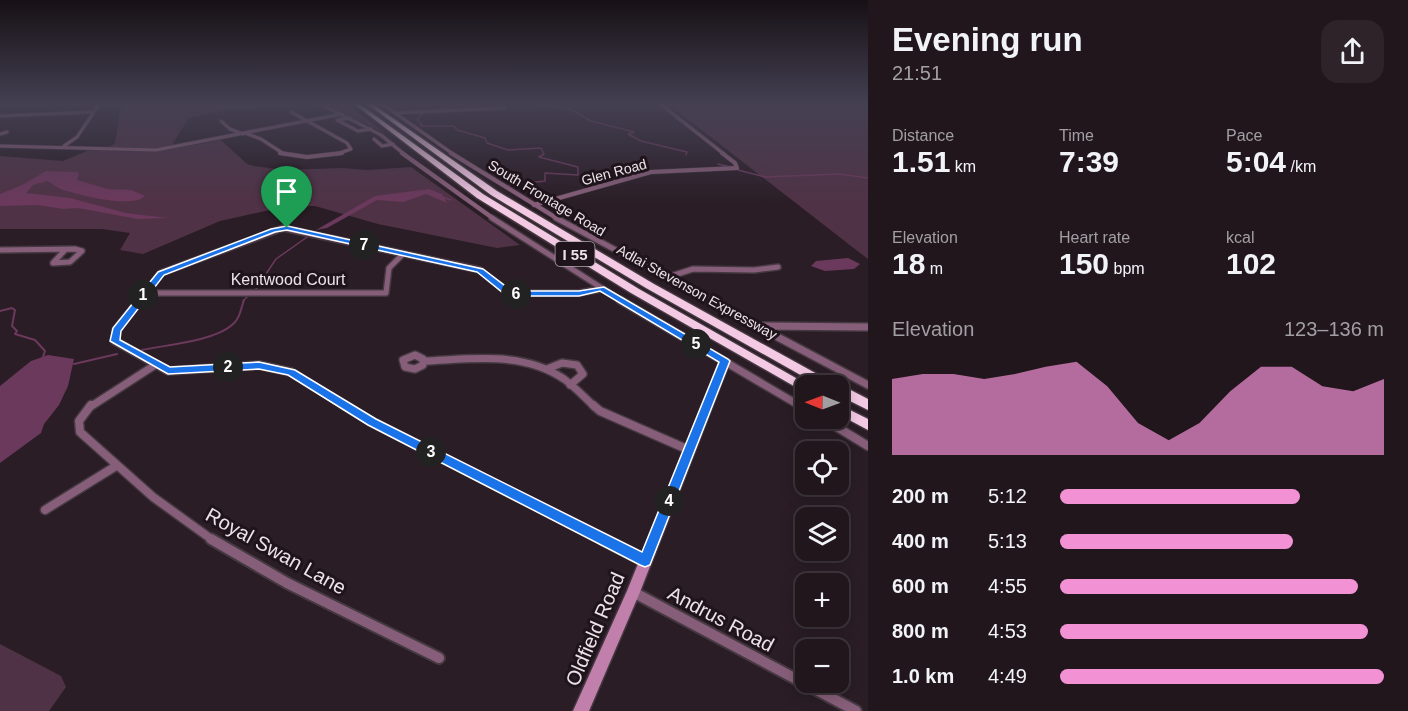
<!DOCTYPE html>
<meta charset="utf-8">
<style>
:root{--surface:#20161c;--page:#2d2329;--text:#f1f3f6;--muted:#a29fa3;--line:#3d353b;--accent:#f391d5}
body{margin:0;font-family:Helvetica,sans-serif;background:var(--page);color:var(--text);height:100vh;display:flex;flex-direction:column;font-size:22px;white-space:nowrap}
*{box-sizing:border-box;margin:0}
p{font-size:20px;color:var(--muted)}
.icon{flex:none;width:33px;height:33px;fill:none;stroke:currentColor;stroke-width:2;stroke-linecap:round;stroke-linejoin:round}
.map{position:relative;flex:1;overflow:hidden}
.side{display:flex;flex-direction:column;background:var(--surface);width:540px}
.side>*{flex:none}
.needle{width:39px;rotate:271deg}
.buttons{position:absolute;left:795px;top:375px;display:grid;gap:12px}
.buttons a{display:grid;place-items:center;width:54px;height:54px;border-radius:12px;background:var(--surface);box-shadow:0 3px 15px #0003,0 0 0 2px var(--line);font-size:30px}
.pin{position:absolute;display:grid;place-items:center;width:51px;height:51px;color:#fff;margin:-62px -26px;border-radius:50% 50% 50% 0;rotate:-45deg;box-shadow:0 0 6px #0007}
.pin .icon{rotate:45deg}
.km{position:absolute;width:30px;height:30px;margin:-15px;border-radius:50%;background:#222;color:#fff;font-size:16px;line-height:30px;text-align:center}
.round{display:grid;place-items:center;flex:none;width:63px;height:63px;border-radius:18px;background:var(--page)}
.head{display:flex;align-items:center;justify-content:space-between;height:102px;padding:0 24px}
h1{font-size:33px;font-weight:600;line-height:45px}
.metrics{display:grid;grid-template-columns:repeat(3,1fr);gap:9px;height:102px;padding:6px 24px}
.metrics div{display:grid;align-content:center}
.metrics b{font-size:30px;font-weight:600}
.metrics small{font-size:16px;font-weight:400}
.metrics p{font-size:16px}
.chart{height:168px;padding:12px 24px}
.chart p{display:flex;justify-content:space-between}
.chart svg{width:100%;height:108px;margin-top:6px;fill:var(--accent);opacity:.7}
ul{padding:0 24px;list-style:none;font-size:20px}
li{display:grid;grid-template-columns:96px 72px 1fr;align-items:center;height:45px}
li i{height:15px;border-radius:8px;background:var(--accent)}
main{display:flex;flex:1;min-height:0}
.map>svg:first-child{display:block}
.green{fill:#503246}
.water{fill:#6b395c}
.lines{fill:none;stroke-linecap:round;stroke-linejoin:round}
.stream-far1{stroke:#6b395c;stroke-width:1.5}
.stream{stroke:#6b395c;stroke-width:2}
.street-far5-casing{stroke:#453941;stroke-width:4.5}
.street-far4-casing{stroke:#453941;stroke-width:5}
.street-far3-casing{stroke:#453941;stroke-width:8}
.street-far2-casing{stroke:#453941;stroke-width:10}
.street-far1-casing{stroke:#453941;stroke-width:11}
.street-casing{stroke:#453941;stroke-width:14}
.secondary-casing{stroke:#453941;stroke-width:3}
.highway-casing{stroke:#453941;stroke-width:3}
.street-far5{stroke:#875e79;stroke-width:3}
.street-far4{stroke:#875e79;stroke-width:4}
.street-far3{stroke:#875e79;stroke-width:5}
.street-far2{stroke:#875e79;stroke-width:7}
.street-far1{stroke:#875e79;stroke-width:8}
.street{stroke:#875e79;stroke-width:10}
.secondary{fill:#c17fab;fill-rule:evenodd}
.highway{fill:#f3c9e4;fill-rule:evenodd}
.route{fill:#1a73e8;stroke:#fff;stroke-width:1.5;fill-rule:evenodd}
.labels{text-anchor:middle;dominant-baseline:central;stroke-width:6;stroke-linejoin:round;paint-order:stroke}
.far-street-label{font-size:14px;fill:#ece3e8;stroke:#20141c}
.shield{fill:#20141c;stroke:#afa5ab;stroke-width:1.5}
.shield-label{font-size:15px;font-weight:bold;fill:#ece3e8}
.street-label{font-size:16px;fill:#ece3e8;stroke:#20141c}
.near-street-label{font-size:20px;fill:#ece3e8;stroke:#20141c}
</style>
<main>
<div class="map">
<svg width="868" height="711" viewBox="0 0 868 711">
<rect width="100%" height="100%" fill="#2a1d26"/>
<g class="green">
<path d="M0,103H307L220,111L189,118L173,143L176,148L221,140L247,164L254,166L284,170L342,168L367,170L411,167L520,245L497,248L378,224L315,206H288L220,221L143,254L120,250L130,233L102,229H0V156L63,161L94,148L107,149L115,143L120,111L124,105H61L0,108Z"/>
<path d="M324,103H346L386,134Z"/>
<path d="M667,103H868V259L851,246Z"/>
<path d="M0,644L61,676L66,687L49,711H0Z"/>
</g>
<g class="water">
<path d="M46,171L77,172L79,174L77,180L108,189L131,190L145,196C131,209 81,195 63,190C56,188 53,183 47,181L33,185L26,193L70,198L126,213L168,218L138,219L78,208L64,209L37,205L0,206V194L24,184Z"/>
<path d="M429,189L442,194L447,203L426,194L403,202L377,200L327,228L316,230L375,196Z"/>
<path d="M848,258L860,264L854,269L825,271L811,266L816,261Z"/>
<path d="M48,355L74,359L68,386L59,405L44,424L41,433L0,463V386L31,361Z"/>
</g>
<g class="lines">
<g class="stream-far1">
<path d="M548,103L543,106L570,109L591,121L634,132L628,134L641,141L687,152L686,155"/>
<path d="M437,110L465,103"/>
<path d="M426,113L420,115L417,120L422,124L420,126H454L457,130L485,138L487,143L508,150L541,148L544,154L539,157L578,167V175L545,173V181L509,185"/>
<path d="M718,164L731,167"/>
<path d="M738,170L765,177L840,174L868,178"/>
<path d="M442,197L451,200"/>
<path d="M256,289L276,259L310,235"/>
<path d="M243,301L248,296"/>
</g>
<g class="stream">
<path d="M0,311L12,308L15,310L12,326L17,331L15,334L35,340L45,351L43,357"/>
<path d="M142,350C166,345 214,341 232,325C240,319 241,308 244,300"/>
<path d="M74,364L117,354"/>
</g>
<defs>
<g id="street-far5">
<path d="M319,103L381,135L404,154"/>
<path d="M381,103L453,154"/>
<path d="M659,103L724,154"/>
<path d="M291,112L347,143L351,149L337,154"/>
<path d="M395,113L504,108"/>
<path d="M0,116L92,112"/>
<path d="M350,118L337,120L358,131L371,129"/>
<path d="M221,121L230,129L243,134"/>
<path d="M245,133L261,139L284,154"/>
<path d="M0,134L7,132"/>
<path d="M374,139L382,146L393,144"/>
<path d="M0,146L156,150L342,114"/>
<path d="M64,146L77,137L100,103"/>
</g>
<g id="street-far4">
<path d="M280,153L307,157L342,153"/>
<path d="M402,153L494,219"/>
<path d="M451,153L558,219"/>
<path d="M534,205L651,172L737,168L735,163L722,153"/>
</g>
<g id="street-far3">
<path d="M492,218L622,301"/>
<path d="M556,218L711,301"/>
<path d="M0,250L75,249L82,251L70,262L53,263L65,250"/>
<path d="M665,278L693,269L754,270L778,267"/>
<path d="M145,293H386L389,268L403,254"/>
<path d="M139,301L161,273L283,228L480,270L505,291L512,293H579L601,289"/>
</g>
<g id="street-far2">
<path d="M140,300L116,330L115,341L168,371L259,365L291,372L347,407"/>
<path d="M620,300L802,407"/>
<path d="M708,300L868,385"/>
<path d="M758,326L868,327"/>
<path d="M415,355L423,359V365L415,369L405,367L403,360Z"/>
<path d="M425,361C472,359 523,351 564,379C575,387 585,398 595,407"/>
<path d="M547,369L562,363L577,365L583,374L570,385"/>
<path d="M90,407L155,365"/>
</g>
<g id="street-far1">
<path d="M91,405L79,421L80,432L153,497L214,541"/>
<path d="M344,405L372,422L605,541"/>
<path d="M593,405L600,411L689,450"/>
<path d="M799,405L806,409"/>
<path d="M822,418L868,446"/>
<path d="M45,510L116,466"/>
</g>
<g id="street">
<path d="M211,539L287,583L439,658"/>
<path d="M602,539L645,561"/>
<path d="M633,592L856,711"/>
</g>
<path id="secondary" d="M725,358L730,361L640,592L589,711H573L627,591L720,361Z"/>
<g id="highway">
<path d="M353,103H358L483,194L639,289L810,386H806V393L631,293L477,198Z"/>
<path d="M366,103H371L497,191L654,284L837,385L843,386L868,399V410L838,395V386H820L646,288L491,195Z"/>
<path d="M838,404L868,419V430L838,414Z"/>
</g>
</defs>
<use href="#street-far5" class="street-far5-casing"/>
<use href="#street-far4" class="street-far4-casing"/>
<use href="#street-far3" class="street-far3-casing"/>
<use href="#street-far2" class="street-far2-casing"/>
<use href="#street-far1" class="street-far1-casing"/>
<use href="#street" class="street-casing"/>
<use href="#secondary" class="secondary-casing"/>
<use href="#highway" class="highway-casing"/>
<use href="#street-far5" class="street-far5"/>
<use href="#street-far4" class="street-far4"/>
<use href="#street-far3" class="street-far3"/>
<use href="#street-far2" class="street-far2"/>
<use href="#street-far1" class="street-far1"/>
<use href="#street" class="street"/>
<use href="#secondary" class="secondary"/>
<use href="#highway" class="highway"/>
</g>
<linearGradient id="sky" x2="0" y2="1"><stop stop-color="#171015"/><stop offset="0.51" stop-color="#444052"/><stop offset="1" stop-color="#444052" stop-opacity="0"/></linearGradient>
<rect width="868" height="203" fill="url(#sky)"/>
<path class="route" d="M287,226L483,269L512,291H579L604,287L728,359L730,361L650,565L645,567L640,565L368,425L288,375L259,369L168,374L110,341L113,328L158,272L271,229ZM287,230L477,272L502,292L512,296H579L600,291L719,362L642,552L376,419L295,370L259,362L170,367L120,340L121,331L164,275L275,232Z"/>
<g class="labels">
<g class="far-street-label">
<text transform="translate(614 172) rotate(-15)">Glen Road</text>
<text transform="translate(547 198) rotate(31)">South Frontage Road</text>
<text transform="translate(697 292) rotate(29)">Adlai Stevenson Expressway</text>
</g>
<rect class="shield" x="555.5" y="242" width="39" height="24" rx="4.5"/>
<g class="shield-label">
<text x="575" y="254">I 55</text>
</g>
<g class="street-label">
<text x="288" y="279">Kentwood Court</text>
</g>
<g class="near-street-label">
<text transform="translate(276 551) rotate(29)">Royal Swan Lane</text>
<text transform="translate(721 619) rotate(28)">Andrus Road</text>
<text transform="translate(595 629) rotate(-67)">Oldfield Road</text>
</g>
</g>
</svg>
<div class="buttons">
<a><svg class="needle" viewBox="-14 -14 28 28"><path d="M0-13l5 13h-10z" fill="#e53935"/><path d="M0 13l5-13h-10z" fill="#a29fa3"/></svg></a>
<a><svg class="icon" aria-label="locate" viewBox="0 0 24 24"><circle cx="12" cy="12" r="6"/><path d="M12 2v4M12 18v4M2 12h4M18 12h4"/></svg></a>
<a><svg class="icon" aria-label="layers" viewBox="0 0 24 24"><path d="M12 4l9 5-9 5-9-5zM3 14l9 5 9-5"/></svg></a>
<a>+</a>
<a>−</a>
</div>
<div class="pin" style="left:287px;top:228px;background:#1e9e55"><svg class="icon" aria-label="arrive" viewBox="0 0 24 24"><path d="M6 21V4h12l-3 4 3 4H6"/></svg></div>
<b class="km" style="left:143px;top:295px">1</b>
<b class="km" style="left:228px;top:367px">2</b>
<b class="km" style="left:431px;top:452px">3</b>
<b class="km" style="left:669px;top:501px">4</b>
<b class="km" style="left:696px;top:344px">5</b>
<b class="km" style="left:516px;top:294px">6</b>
<b class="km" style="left:364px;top:245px">7</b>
</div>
<section class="side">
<div class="head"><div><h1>Evening run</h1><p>21:51</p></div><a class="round"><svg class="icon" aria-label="share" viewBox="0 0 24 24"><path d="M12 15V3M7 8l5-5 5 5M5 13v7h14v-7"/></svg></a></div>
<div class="metrics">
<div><p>Distance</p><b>1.51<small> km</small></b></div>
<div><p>Time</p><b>7:39</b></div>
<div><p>Pace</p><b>5:04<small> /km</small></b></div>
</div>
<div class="metrics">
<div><p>Elevation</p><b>18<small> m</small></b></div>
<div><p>Heart rate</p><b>150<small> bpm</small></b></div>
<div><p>kcal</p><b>102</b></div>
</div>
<div class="chart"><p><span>Elevation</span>123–136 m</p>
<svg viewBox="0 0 160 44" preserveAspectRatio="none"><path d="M0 44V13L10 11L20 11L30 13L40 11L50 8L60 6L70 16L80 31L90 38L100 31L110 18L120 8L130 8L140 16L150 18L160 13V44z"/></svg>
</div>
<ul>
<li><b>200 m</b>5:12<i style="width:74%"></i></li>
<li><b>400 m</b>5:13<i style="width:72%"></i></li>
<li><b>600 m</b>4:55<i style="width:92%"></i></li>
<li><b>800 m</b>4:53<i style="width:95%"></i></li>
<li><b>1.0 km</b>4:49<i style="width:100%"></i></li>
</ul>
</section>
</main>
